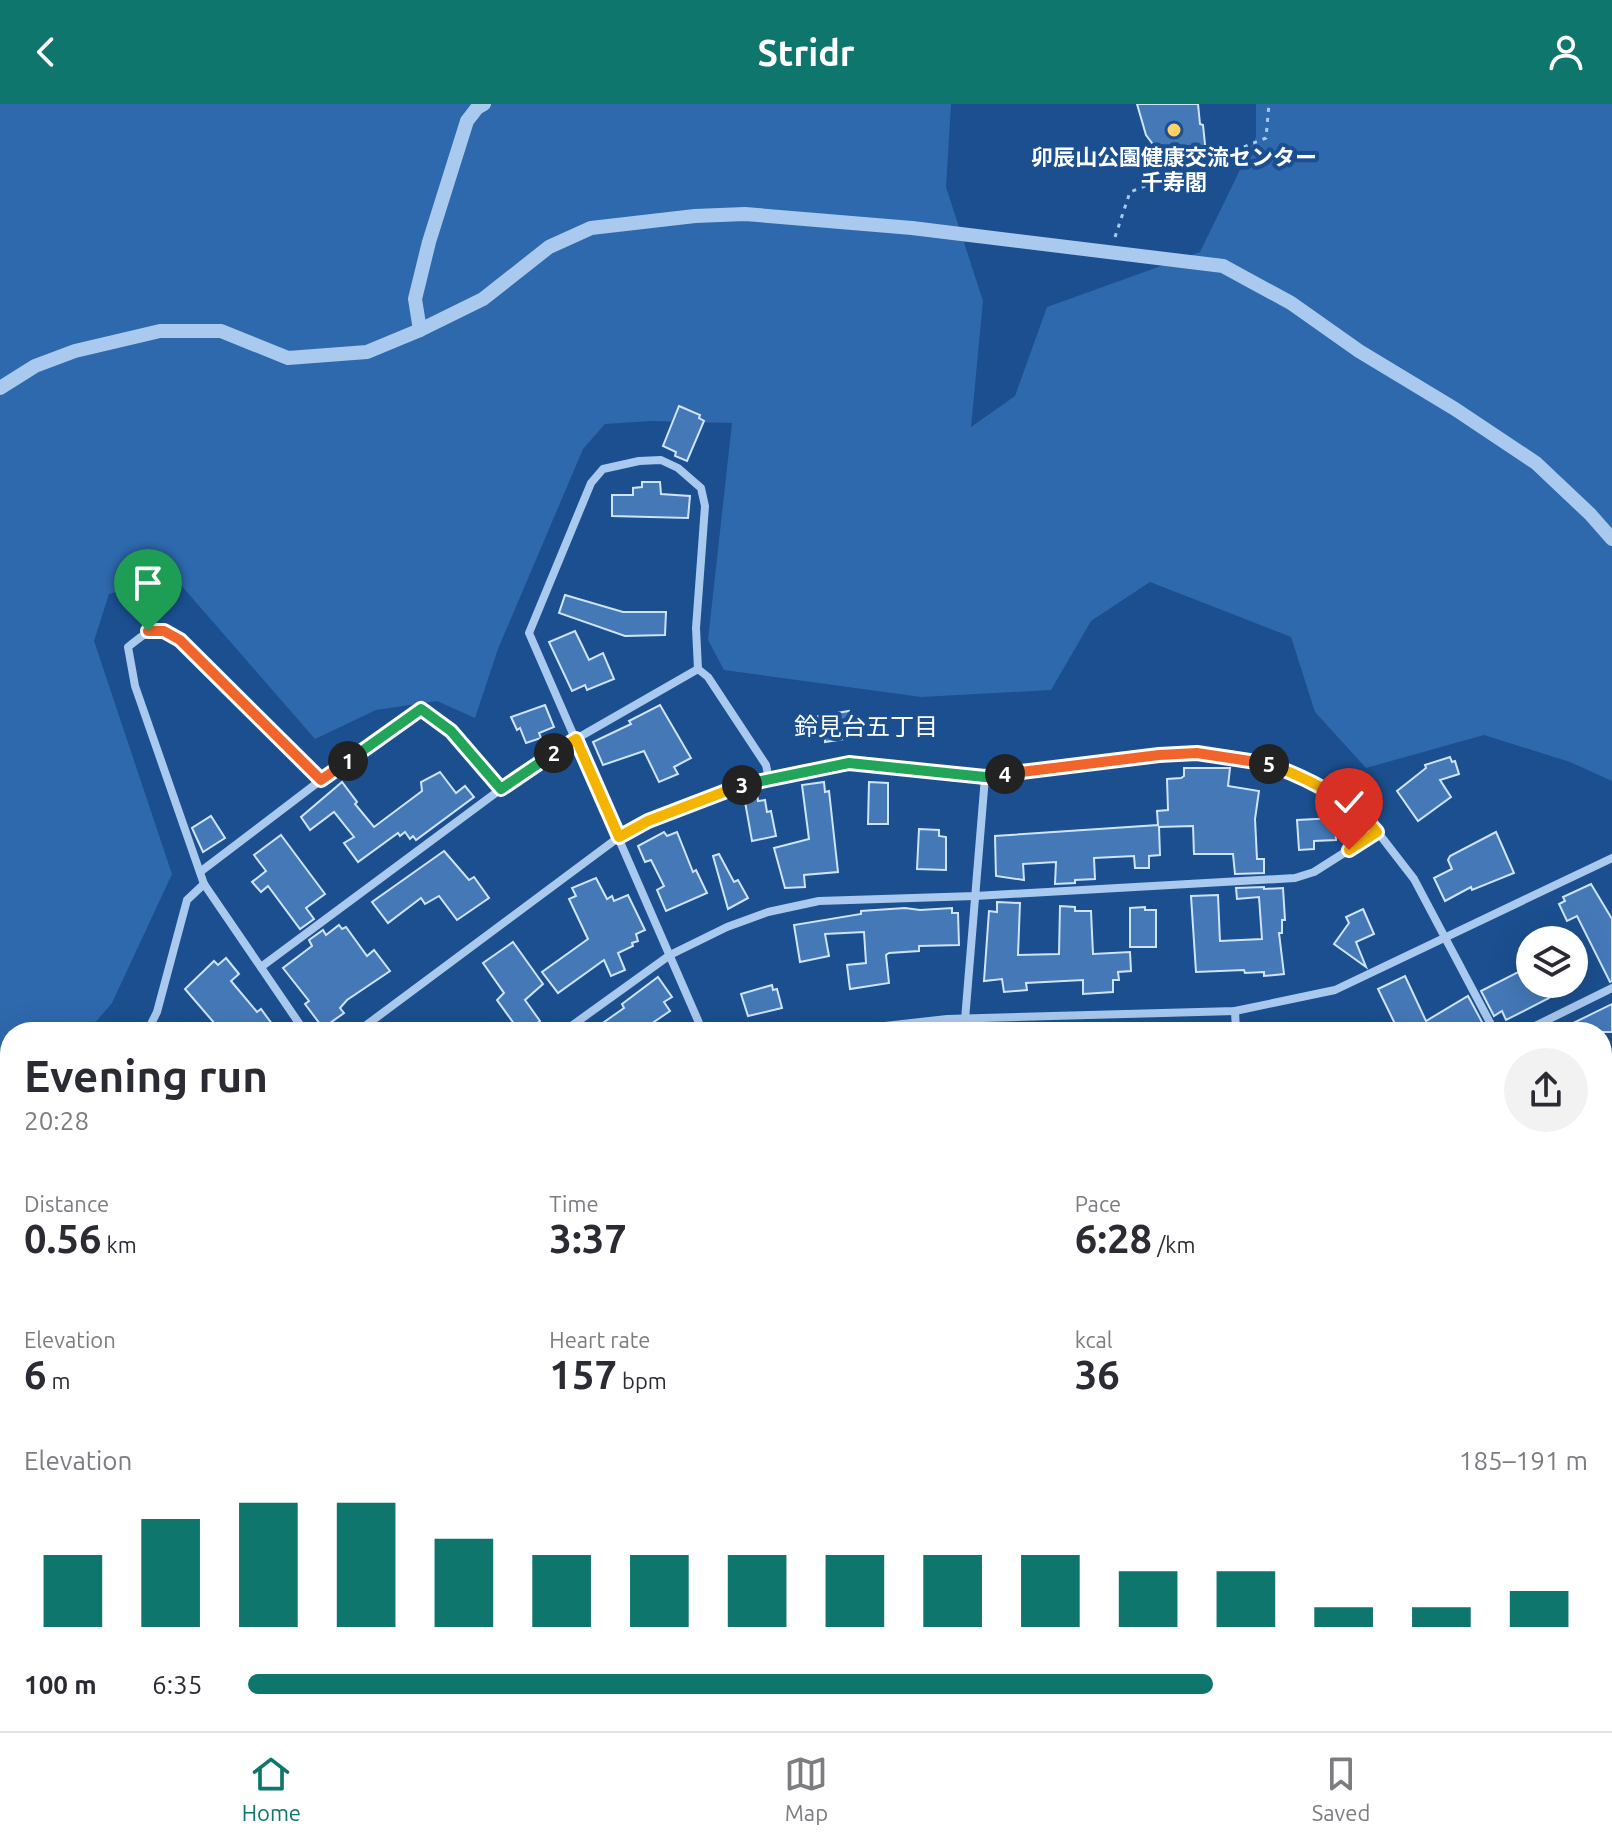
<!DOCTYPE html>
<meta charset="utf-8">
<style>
:root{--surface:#fff;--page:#f2f2f3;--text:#2b2b33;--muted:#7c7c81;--line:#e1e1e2;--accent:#0f766e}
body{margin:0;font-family:Ubuntu,"Noto Sans JP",sans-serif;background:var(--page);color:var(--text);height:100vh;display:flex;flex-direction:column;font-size:30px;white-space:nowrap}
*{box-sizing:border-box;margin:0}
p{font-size:26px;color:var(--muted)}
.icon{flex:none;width:44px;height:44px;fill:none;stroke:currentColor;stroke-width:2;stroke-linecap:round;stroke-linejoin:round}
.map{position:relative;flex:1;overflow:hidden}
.drawer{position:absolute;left:0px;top:918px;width:1612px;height:710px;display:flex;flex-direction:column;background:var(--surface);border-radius:32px 32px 0 0;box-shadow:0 8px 32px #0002}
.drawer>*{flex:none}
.buttons{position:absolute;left:1516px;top:822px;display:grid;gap:16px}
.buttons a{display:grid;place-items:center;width:72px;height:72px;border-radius:50%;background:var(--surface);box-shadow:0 8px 32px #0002;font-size:40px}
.pin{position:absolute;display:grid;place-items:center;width:68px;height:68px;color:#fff;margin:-82px -34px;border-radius:50% 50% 50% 0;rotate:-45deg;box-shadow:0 0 8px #0007}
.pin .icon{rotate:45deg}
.km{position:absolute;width:40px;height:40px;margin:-20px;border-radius:50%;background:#222;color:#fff;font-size:22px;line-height:40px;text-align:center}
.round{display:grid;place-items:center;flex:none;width:84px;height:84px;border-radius:42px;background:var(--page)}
.head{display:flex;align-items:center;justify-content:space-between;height:136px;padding:0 24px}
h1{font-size:44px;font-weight:600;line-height:60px}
.metrics{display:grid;grid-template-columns:repeat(3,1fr);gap:12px;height:136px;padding:8px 24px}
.metrics div{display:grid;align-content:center}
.metrics b{font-size:40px;font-weight:600}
.metrics small{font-size:22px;font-weight:400}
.metrics p{font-size:22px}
.chart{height:224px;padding:16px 24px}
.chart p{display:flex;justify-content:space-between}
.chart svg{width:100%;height:144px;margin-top:8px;stroke:var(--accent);stroke-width:6}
ul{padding:0 24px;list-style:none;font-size:26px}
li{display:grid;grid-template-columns:128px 96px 1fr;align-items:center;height:60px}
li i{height:20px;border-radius:10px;background:var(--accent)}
header{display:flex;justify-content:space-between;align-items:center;height:104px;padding:0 24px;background:var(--accent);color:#fff;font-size:36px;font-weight:600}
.tab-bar{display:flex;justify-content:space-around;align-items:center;height:112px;border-top:2px solid var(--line);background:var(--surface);font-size:22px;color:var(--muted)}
.tab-bar a{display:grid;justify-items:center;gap:4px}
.tab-bar .current{color:var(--accent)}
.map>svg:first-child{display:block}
.green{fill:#2e69ad}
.building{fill:#4478b7;stroke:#cfe3fa;stroke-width:2}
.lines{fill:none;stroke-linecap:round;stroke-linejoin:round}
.path{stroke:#a9c9ee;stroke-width:3;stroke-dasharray:4 6;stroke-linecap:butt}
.minor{stroke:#a9c9ee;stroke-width:8}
.tertiary{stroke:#a9c9ee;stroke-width:14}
.split-1-casing{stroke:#fff;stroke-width:16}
.split-2-casing{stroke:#fff;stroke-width:16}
.split-3-casing{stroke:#fff;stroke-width:16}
.split-4-casing{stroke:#fff;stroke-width:16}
.split-5-casing{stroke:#fff;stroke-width:16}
.split-6-casing{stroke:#fff;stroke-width:16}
.split-1{stroke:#f0652b;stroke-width:10}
.split-2{stroke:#22a559;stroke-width:10}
.split-3{stroke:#f5b400;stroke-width:10}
.split-4{stroke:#22a559;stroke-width:10}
.split-5{stroke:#f0652b;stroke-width:10}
.split-6{stroke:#f5b400;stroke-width:10}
.poi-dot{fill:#ffd166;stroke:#1b4f8f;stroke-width:3}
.labels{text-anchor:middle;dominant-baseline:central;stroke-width:8;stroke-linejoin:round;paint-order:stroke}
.poi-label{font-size:22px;font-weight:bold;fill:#fff;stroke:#1b4f8f}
.neighbourhood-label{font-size:24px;fill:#fff;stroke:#1b4f8f}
</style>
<header><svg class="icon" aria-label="back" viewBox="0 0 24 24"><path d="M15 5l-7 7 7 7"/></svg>Stridr<svg class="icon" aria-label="person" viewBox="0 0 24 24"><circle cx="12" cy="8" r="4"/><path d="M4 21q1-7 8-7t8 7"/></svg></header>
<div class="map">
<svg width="1612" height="1627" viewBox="0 0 1612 1627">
<rect width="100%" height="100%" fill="#1b4f8f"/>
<g class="green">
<path d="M0,0H951L946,83L983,197L971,323L1015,292L1047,203L1200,148L1256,33V0H1612V677L1570,658L1484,631L1366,664L1315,608L1291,533L1150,478L1091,517L1051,586L921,593L724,566L708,536L732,319L652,317L605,320L583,345L498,545L475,614L437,597L376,606L315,635L173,472L109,490L94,537L172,770L112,899L87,928H10V1072L0,1084Z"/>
<path d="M1602,1173L1612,1198L1605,1216L1602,1218Z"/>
<path d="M373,1618H802L781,1627H376Z"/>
<path d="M890,1618H1041L1032,1627H892Z"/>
</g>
<g class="building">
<path d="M1137,0H1198L1200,20L1203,21L1206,50L1161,51L1146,31Z"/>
<path d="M679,302L700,311L699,314L704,317L687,357L675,352L676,348L663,342Z"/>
<path d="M642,378H660L661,390L690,392L688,414L612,412V391H633V384L642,383Z"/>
<path d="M565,491L623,508H666L665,531L625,532L559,509Z"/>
<path d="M575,527L589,556L603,549L614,575L587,586L585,581L572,587L549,538Z"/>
<path d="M545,601L554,623L539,629L541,634L526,639L520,624L517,626L511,613Z"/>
<path d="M660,601L691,654L674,663L678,670L659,678L644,647L603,661L593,638L631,620L629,617Z"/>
<path d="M849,607L851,634L825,638V635H819L818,612Z"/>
<path d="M1450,653L1452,658L1455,657L1459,670L1440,676L1451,693L1418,717L1397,687L1426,664L1425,661Z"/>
<path d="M1184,664H1230L1228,682L1259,687L1255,715L1257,755H1264V769L1235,770L1233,750H1194L1193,722L1159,723L1160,751L1149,752V764H1135L1134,752L1094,754L1095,775L1075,776V779L1055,780L1056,758L1023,760L1024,776L996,772L995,732L1158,721L1157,707L1168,706L1167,675L1181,674L1184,672Z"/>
<path d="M440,668L456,689L465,682L474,693L416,736L413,732L410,735L405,728L400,732L398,729L358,758L344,739L354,733L334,708L310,726L301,713L342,678L357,698L355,700L374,723L422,687L421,678Z"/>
<path d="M824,678L825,688L829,687L838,768L804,771L805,783L785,784L774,744L809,735L802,681Z"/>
<path d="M869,678L888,679V720H868Z"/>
<path d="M757,690L758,697L765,696L767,708L771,707L776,732L752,737L744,692Z"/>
<path d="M211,712L225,734L203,748L192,724Z"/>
<path d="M1335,714L1336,736L1314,737V745L1299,746L1297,716Z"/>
<path d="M919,725L939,726V732L946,733V766L917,765Z"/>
<path d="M664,728L667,732L677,728L693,768L696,766L707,789L666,807L657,786L664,782L651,756L645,758L638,742Z"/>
<path d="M1496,728L1514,769L1472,786L1471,783L1445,797L1434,774L1452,765L1448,756L1450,752Z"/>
<path d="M281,731L325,790L306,804L314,815L300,825L268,782L261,788L252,778L266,767L254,751Z"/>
<path d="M444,747L469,776L474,773L489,794L457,816L439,792L425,800L421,794L388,819L372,798Z"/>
<path d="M719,750L734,778L738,776L748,794L728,805L713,752Z"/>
<path d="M596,774L607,795L612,792L614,797L628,791L645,826L636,830L638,837L632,839L633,842L618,849L625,866L611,872L604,856L558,889L542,868L588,835L569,795L576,792L572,784Z"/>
<path d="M1591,780L1612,815V877L1610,878L1577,812L1567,817L1559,800L1565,797L1563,793Z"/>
<path d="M1264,783V785L1283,784L1285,816H1282V829H1279L1284,870L1264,872V868L1245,869L1244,866L1196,868L1191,792L1218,791L1220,837L1262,835L1259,793L1237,795L1236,784Z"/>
<path d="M997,798L1020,799L1018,851L1059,850L1060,802L1075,803V807H1091L1093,850L1130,848L1131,867L1118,868L1119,876H1113V888L1083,890V876L1026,879L1027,886L1004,888L1002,875L984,877L989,807L997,808Z"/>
<path d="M1145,803V806H1156V843H1130V804Z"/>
<path d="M905,804L920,806L952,804V809H958L959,841L919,842V847L889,849L886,851L889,879L850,885L847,861L866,859L864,828L825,830L829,852L800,858L794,821L861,810V807Z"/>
<path d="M1363,805L1374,830L1356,838L1366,863L1334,840L1349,819L1346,813Z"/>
<path d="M339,821L342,825L346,823L367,852L374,846L390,867L347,896L340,904L344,909L323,924L305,900L309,897L283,864L312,842L309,836L323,826L326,831Z"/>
<path d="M513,838L543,880L525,896L540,917L535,921L540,928H520L497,896L504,889L483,859Z"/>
<path d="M226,854L239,870L231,877L257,908L261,905L278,928H222L185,885L214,857L218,861Z"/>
<path d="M1530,862V880H1542L1549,894L1506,916L1502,907L1494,912L1481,887Z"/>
<path d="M1405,872L1426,917L1468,892L1482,918L1464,928H1399L1378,885Z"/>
<path d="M658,873L672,893L664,898L670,907L651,920L657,928H590L624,904L622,900Z"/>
<path d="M772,881L773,886L777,885L782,904L748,912L741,890Z"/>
<path d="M1612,900V928H1555Z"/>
</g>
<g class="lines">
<path class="path" d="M1115,133L1130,88L1266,34L1269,0"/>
<g class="minor">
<path d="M200,768L321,676L421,605L451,627L501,685"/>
<path d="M261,863L501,685L576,635L698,565"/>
<path d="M1235,907L1236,928"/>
<path d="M147,928L157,908L187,796L204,780"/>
<path d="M305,928L204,780L135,582L128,543C150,525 155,521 180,536L321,676"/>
<path d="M357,928L619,733L648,717L742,681L849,659L985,673L1159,651L1197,649L1262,657L1301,672L1366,713L1414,775L1495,928"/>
<path d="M563,928L670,851L727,823L768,808L819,797L975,792L1295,774L1314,768L1377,728"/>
<path d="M703,928L529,529L591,379L603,365L639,357L661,356L678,364L701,384L705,402L696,524L698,565L708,573L766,661L769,675"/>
<path d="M831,928L947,915L1235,907L1335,886L1612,754"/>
<path d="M964,928L985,673"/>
<path d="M1523,928L1612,884"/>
<path d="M1602,1031L1612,1026"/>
<path d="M1602,1111L1612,1132"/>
<path d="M0,1276L10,1290"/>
<path d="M1602,1408L1612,1406"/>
<path d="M0,1504L10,1496"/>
<path d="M1602,1528L1612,1527"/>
<path d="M0,1536L10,1565"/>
<path d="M207,1618L210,1627"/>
<path d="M357,1618L360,1627"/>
<path d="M1106,1618L1219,1627"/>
<path d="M0,1621L32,1627"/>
<path d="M822,1627L857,1618"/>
<path d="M1067,1627L1073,1618"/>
<path d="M1246,1627L1252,1618"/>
<path d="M1550,1627V1618"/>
</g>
<g class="tertiary">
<path d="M420,226L415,195L429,138L467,17L477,4L484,0"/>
<path d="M0,284L35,262L75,247L160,227H221L288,254L367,248L420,226L483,195L549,143L591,124L695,112L745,110L912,124L1223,162L1291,199L1359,247L1455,305L1536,359L1590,410L1612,435"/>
</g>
</g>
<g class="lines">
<defs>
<path id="split-1" d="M148,527H164L180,536L321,676L348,657"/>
<path id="split-2" d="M348,657L421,605L451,627L501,685L554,649"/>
<path id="split-3" d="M554,649L576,635L619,733L648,717L742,681"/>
<path id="split-4" d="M742,681L849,659L985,673L1005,670"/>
<path id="split-5" d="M1005,670L1159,651L1197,649L1269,660"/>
<path id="split-6" d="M1269,660C1307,674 1352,696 1377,728L1349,746"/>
</defs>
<use href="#split-1" class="split-1-casing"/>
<use href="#split-2" class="split-2-casing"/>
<use href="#split-3" class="split-3-casing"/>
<use href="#split-4" class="split-4-casing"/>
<use href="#split-5" class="split-5-casing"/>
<use href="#split-6" class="split-6-casing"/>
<use href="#split-1" class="split-1"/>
<use href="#split-2" class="split-2"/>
<use href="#split-3" class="split-3"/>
<use href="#split-4" class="split-4"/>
<use href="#split-5" class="split-5"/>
<use href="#split-6" class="split-6"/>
</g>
<circle class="poi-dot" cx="1174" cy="26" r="8"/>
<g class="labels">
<g class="poi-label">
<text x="1174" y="52">卯辰山公園健康交流センター<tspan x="1174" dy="25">千寿閣</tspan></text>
</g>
<g class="neighbourhood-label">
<text x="866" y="622">鈴見台五丁目</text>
</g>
</g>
</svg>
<div class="buttons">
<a><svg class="icon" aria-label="layers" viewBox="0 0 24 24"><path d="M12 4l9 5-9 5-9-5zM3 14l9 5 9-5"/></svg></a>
</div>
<div class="pin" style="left:148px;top:527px;background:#1e9e55"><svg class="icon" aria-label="arrive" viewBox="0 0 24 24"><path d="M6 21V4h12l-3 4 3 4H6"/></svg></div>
<div class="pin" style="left:1349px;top:746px;background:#d93025"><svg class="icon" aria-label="check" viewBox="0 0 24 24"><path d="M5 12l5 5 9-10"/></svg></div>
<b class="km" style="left:348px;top:657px">1</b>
<b class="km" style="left:554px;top:649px">2</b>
<b class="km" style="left:742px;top:681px">3</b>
<b class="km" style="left:1005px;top:670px">4</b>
<b class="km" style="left:1269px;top:660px">5</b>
<section class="drawer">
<div class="head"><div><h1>Evening run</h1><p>20:28</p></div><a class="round"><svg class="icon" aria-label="share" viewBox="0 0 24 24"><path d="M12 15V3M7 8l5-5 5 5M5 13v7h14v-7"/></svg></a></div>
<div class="metrics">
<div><p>Distance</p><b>0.56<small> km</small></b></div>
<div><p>Time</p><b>3:37</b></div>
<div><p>Pace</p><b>6:28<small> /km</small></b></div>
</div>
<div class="metrics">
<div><p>Elevation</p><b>6<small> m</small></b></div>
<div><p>Heart rate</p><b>157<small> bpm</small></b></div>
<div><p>kcal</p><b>36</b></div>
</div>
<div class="chart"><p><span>Elevation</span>185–191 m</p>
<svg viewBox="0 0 160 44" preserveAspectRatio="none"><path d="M5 44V22M15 44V11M25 44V6M35 44V6M45 44V17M55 44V22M65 44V22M75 44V22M85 44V22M95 44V22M105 44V22M115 44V27M125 44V27M135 44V38M145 44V38M155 44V33"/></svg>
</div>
<ul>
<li><b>100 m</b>6:35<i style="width:72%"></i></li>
</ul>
</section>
</div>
<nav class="tab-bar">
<a class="current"><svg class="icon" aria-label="home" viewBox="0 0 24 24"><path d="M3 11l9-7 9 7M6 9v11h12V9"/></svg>Home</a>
<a><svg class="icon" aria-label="map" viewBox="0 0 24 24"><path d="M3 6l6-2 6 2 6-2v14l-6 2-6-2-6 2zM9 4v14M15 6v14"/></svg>Map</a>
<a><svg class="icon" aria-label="saved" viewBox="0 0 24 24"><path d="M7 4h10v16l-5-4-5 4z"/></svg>Saved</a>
</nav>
